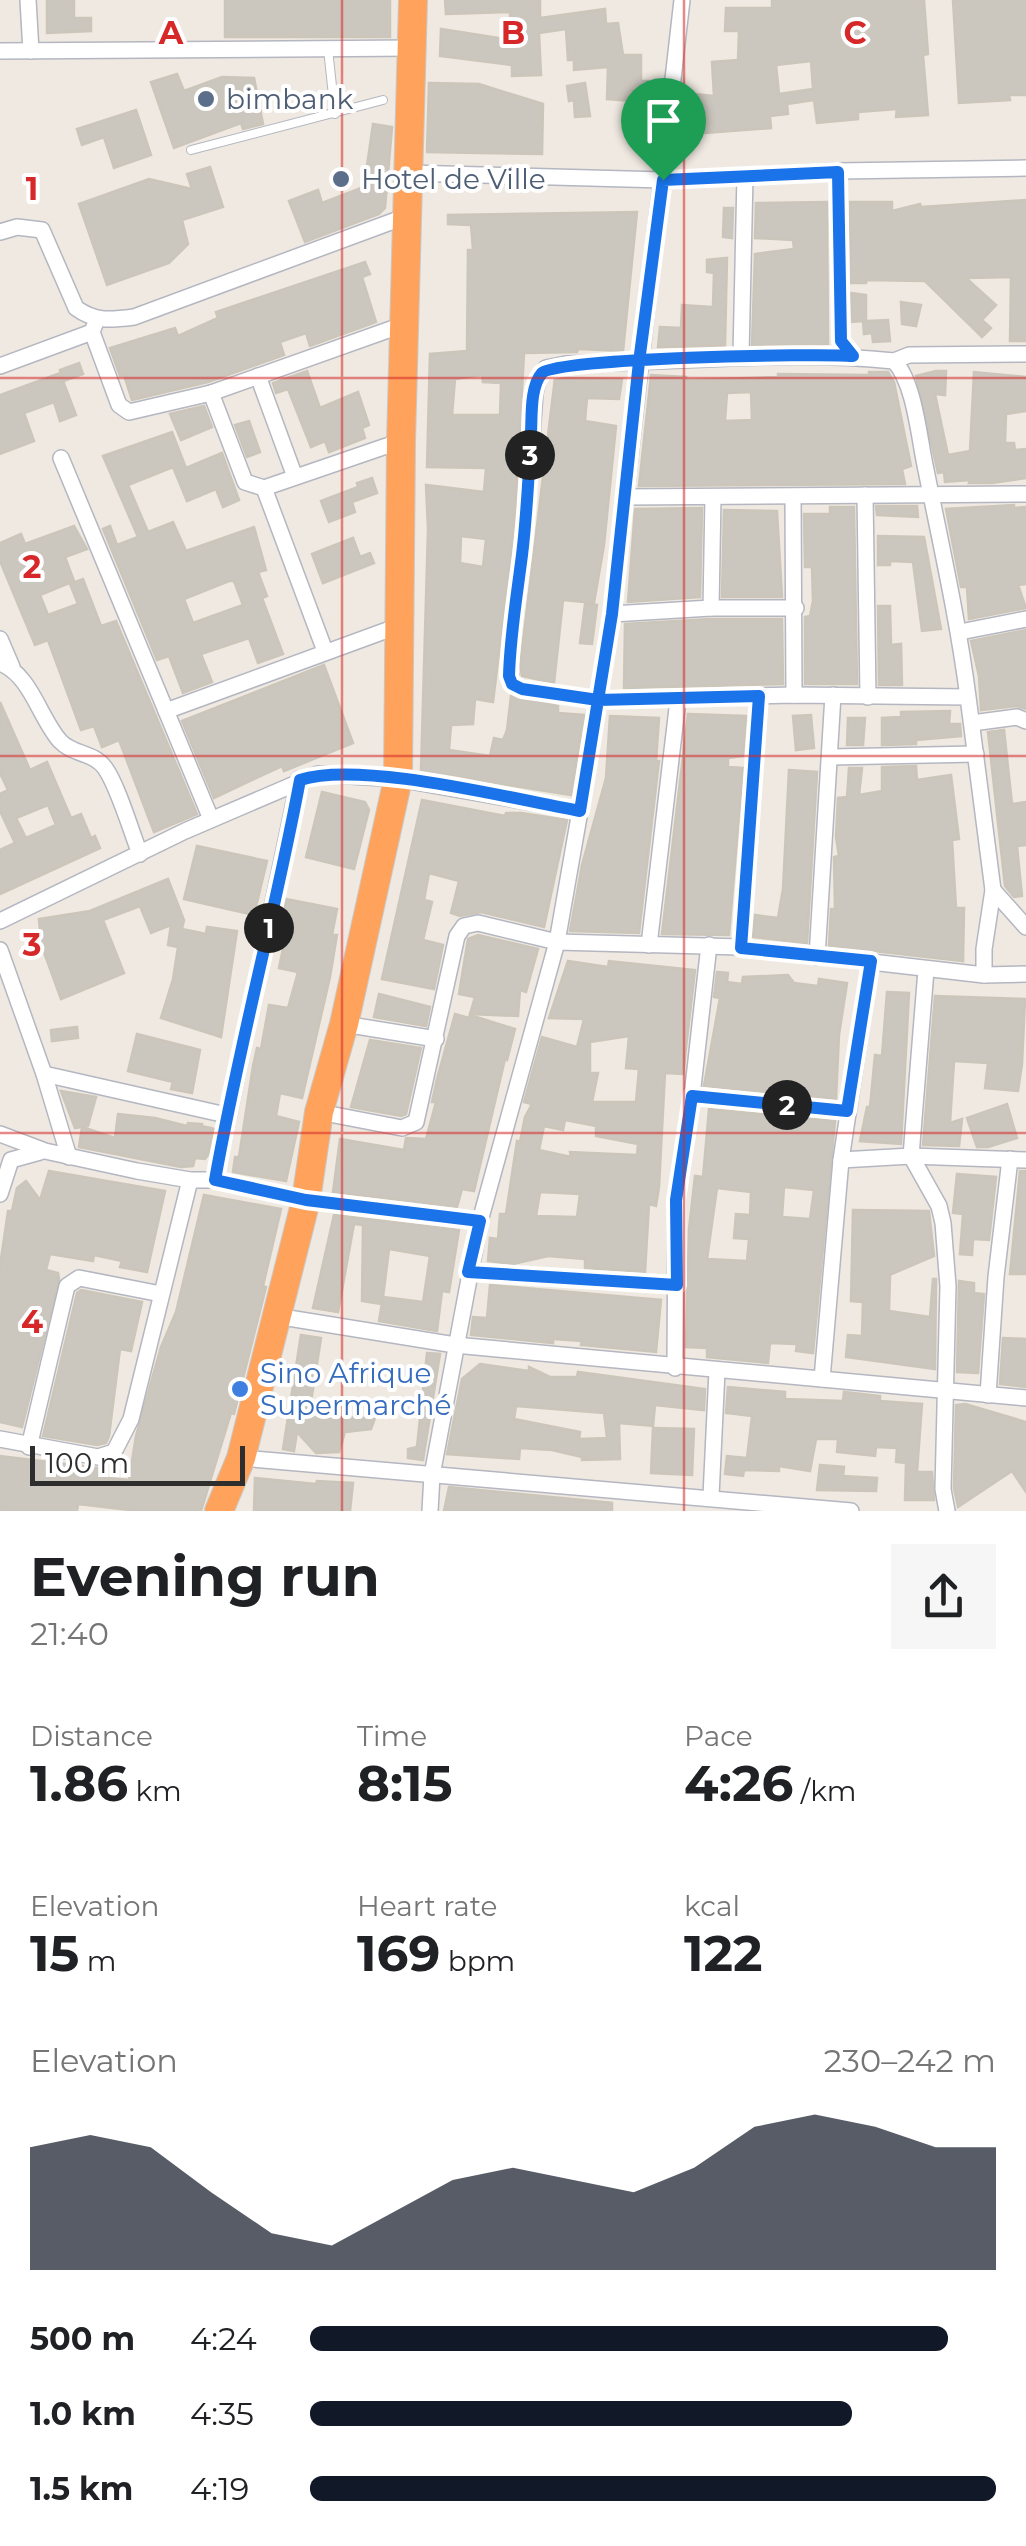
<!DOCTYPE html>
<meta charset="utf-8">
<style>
:root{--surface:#fff;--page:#f6f6f6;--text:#202124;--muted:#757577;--accent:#111827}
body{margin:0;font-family:Montserrat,sans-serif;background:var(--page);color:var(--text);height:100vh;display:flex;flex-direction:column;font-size:38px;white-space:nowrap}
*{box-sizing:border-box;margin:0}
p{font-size:32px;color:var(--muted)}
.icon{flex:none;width:55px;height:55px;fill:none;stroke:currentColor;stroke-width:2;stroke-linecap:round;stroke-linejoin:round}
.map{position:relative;height:1511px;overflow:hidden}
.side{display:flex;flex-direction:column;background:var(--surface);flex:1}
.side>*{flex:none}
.scale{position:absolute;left:30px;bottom:25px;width:215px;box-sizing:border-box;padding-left:10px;border:5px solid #2e2e2e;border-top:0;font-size:28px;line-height:35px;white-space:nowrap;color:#2e2e2e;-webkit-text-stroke:8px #fff;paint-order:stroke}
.pin{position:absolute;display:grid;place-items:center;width:85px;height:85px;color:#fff;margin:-102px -42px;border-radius:50% 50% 50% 0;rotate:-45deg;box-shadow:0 0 10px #0007}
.pin .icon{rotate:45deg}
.km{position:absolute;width:50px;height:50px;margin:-25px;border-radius:50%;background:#222;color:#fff;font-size:28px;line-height:50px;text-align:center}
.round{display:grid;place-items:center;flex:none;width:105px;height:105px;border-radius:0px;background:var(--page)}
.summary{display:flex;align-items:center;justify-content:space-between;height:170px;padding:0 30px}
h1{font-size:55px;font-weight:700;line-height:75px}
.stats{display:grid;grid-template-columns:repeat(3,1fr);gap:15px;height:170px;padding:10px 30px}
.stats div{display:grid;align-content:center}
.stats b{font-size:50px;font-weight:700}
.stats small{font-size:28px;font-weight:400}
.stats p{font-size:28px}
.chart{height:280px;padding:20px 30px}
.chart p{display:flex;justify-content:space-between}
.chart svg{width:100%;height:180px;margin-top:10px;fill:var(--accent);opacity:.7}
ul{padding:0 30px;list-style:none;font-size:32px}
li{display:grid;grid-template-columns:160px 120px 1fr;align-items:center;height:75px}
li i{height:25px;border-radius:12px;background:var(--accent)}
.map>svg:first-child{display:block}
.building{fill:#cbc7bf;stroke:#cbc5ba;stroke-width:2.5;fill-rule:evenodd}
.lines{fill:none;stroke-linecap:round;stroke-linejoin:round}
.lane-casing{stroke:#b4b7c1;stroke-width:10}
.street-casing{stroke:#b4b7c1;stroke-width:18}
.highway-casing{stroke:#c9c9c9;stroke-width:30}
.lane{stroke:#fff;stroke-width:8}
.street{stroke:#fff;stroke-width:15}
.highway{stroke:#ffa35c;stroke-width:28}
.route-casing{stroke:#fff;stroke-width:20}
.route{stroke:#1a73e8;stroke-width:12}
.grid{fill:none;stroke:#d62828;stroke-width:2.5;stroke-opacity:0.55}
.service-dot{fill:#5c6f8a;stroke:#fff;stroke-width:4}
.shop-dot{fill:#3f7fe0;stroke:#fff;stroke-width:4}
.labels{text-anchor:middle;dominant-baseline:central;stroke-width:8;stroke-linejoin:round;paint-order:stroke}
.service-label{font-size:28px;fill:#4e5e75;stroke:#fff;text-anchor:start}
.shop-label{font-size:28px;fill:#366cbe;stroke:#fff;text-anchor:start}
.grid-label{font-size:32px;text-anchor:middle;font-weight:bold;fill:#d62828;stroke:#fff;stroke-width:8;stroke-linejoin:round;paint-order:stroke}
</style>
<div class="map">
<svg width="1026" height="1511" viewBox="0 0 1026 1511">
<rect width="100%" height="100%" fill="#efe9e1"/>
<g class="building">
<path d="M47,0H74V18H91V31L47,33Z"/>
<rect x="225" y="0" width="165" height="37"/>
<path d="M445,0H540V18L605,9L606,24L618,23L623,55H641V81H648L646,128L632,127L633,101L607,99L608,67L574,70V60H568L566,29L539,33L541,75L512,76V65L440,56L441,29L511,40L510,12L446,14Z"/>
<path d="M772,0H924L928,54L923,55L928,115L896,117L897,109L858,112V119L817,123L814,100L787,104L788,114L770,116L771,128L705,133L681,130L685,93L714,96L712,62L738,60L739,31H725L726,8H772ZM811,61L813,89L779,94L776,65Z"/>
<path d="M953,0H1026V95H1009L1010,100L959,103Z"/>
<path d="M177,74L184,91L222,77L254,78L263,124L243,129L241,123L174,148L151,82Z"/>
<path d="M429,83L479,84L543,104L542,154L427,152Z"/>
<path d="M585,83L590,116L575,117L574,100L569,101L567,86Z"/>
<path d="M136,110L151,155L114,168L104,137L82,145L77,129Z"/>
<path d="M373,124L392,127L385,208L379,214L305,242L289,201L318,190L322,203L364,187Z"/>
<path d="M210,167L223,207L182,220L188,244L169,263L107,285L79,204L149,179L192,189L187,174Z"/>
<path d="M1026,200V341H1010L1011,277L966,278L996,305L982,320L991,328L982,337L925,281L866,280V283H851L850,202H892V211L920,204L921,207Z"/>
<path d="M827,202L828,344L752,346L755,254L794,249L793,240L755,238L756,203Z"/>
<path d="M724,208H733L732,238L723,237Z"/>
<path d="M637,212L623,351L578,349L577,352L524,353L515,520L493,702L475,699L473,724L451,725L449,750L490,756L494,738L503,740L507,730L511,696L558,706V713L584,715L571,795L421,771L428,529L426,485L484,492L486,468L427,467L430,354L467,351L468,250H473L471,225L448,224V215ZM482,375L483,382L501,383L500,415H452L455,379ZM461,536L486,539L483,567L460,563Z"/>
<path d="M727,258L725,346L658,347L660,327L681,328L682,305L713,307L714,273L707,272V260Z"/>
<path d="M365,262L370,274L362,277L376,322L310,346L306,333L280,342L284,355L208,382L132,400L124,375L120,376L110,348L175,328L178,336L218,318L216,312Z"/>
<path d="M851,293L866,295V321L888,320L890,341L873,342L872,333L864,334L863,321L852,322Z"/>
<path d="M901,302L921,305L916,326L902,324Z"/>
<path d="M79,363L83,374L64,381L60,370Z"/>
<path d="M307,371L320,408L358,392L369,425L362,428L365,438L329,452L325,441L311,447L288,389L276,393L273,383Z"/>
<path d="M936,371H946L945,395L935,394L948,455L970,451L974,372L1026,377V411L1006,414L1005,443H1014L1015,450L1026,449V478L992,483H969L970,480L945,482L944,472L938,473L916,376Z"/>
<path d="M869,372H888L894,382L911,466L902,469L905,484L639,486L651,375L686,377V380L778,377V374L869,375ZM751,392L752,420L725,421L727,393Z"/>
<path d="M60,373L76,415L60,421L54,402L24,413L34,441L0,454V395Z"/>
<path d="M555,378L622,379L619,399L587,398L585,421L616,426L604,545L594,603L563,600L554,683L522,676L520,666Z"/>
<path d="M204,406L212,427L181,440L170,414Z"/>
<path d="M249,421L260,452L247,457L235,425Z"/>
<path d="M172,432L186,468L222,453L239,500L223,507L216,489L187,501L173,467L128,485L148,532L173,522L186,551L254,527L266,570L258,572L267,596L262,598L283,654L258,663L249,638L201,654L212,682L183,693L169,656L157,660L103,529L110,526L117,545L138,537L103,456ZM229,581H234L243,605L193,623L184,599Z"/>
<path d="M372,478L377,493L352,502L355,512L329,522L321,501L358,487L357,483Z"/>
<path d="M1014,505V508L1026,507V584L1018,585L1026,608L969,619L967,587H961L946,509Z"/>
<path d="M876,506H917L918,517L877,515Z"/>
<path d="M830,507H854L857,684H805V617L810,616L813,601L812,567H805L804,514H830Z"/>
<path d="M702,508L700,597L628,602L635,509Z"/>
<path d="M724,510L777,511L782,597H722Z"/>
<path d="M74,526L87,549L65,557L74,581L40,595L48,615L78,604L70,584L83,579L101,626L116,621L197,814L154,832L119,740L102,747L94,726L81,730L48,640L35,645L0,561V543L21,534L25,544Z"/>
<path d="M878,536L924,537L941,629L922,631L913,562L890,561V565H878Z"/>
<path d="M353,538L360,557L370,553L374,563L323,583L312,554Z"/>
<path d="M585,604L597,605L592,644L580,643Z"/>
<path d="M878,606H890L891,645L901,644L902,685H879Z"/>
<path d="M711,619H782L783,684L624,688L625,624Z"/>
<path d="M1026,630V709L1016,706L981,710L979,676L971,641Z"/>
<path d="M324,665L353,743L284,771L282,766L214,798L182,721Z"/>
<path d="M0,702L30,770L47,762L71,818L81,814L91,838L95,836L100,848L0,894V850L15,843L0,811V794L8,790L0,773ZM48,805L56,825L26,838L16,818Z"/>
<path d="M950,711L949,724H960L961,736L916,740V744L882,745V718L901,717V712Z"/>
<path d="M688,714L746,716L743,756L728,758V767L743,768L729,935L662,934Z"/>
<path d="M811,715L814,748L796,750L793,716Z"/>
<path d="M610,716L659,718L656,761H659L639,933L570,931L582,865L606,778Z"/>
<path d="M848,718H865L863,745H847Z"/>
<path d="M1004,730L1012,804L1026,802V845L1017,846L1022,896L1014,897L1005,886L988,732Z"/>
<path d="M916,766L917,780L951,775L959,839L952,840L956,908H964L963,961L829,946L831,909H835L834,857L839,856L836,837L838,798L847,797L849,768H862L859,795L882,791V767Z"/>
<path d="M789,770L817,772L807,943L753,937L755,915L778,918L783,889Z"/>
<path d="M322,792L365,802L369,810L354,869L306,857Z"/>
<path d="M422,800L505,816L506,813H521L567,820L544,927L481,912L460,916L451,913L459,881L429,873L424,900L432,902L423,940L443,945L434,989L382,979Z"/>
<path d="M197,846L267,861L254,915L184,899Z"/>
<path d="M168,879L184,920L182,929L206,934L207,927L237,931L221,1037L161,1018L173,979L178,947L168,945L171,925L151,933L140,906L103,920L124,973L61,999L41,944L39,919L90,911Z"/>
<path d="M286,899L337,909L332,935H337L330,977L302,1098L280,1093L276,1116L299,1122L286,1181L233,1172L235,1157H239L253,1066L257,1048L261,1049L269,1005L288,1008L298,972L279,968L285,939L292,940L295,924L288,923L289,916L283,914Z"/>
<path d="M478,935L538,949L526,992L520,990L518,1016L470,1014L475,997L459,994L468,939Z"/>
<path d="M568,961L608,967L609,961L695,970L683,1074L665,1073L659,1187L656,1206L649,1204L645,1272L585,1268V1259L548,1256L513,1264L488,1261L490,1238L498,1239L500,1214H506L517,1141L520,1142L525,1117L532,1104L524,1102L542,1037L577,1047L584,1019L549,1018ZM629,1036L626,1068L639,1069L636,1102H592L598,1073H590V1042ZM565,1120L596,1126V1136L638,1144L637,1155L570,1152L571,1157L539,1150L544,1126L563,1130ZM540,1192L580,1194L577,1217L536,1216Z"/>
<path d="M717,972L728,973L727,982L742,984L743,977L788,975L794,983L818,986L819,979L847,983L839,1035L836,1099L704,1086L720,998L714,997Z"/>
<path d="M887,992L909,993L901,1144L860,1141L867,1107H870L875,1055L882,1056Z"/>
<path d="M379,994L430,1007L426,1026L374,1017Z"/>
<path d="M935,996L1025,999L1022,1064L1018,1091L985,1088L988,1063L954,1061L950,1123L962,1119L959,1146L923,1145Z"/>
<path d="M455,1014L469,1018L470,1015L515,1029L507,1060L505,1059L474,1191L462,1189L457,1207L333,1192L340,1139L404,1150L406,1138L426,1139L436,1102H432L437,1079Z"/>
<path d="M77,1027L78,1038L52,1041L51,1030Z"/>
<path d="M137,1034L200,1050L192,1093L171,1089L173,1082L128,1071Z"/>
<path d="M370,1040L421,1048L406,1114L401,1116L351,1107Z"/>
<path d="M61,1091L96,1097L88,1126L75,1128Z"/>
<path d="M1007,1104L1017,1138L988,1147H977L967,1118Z"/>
<path d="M709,1109L835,1121L813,1353L796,1351L797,1344L770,1343L768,1363L707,1357V1348L686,1347L689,1229L695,1176L703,1177ZM784,1187L814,1190L810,1219L782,1217ZM717,1188L751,1192L750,1215L736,1214L734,1238L749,1239L747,1261L707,1259Z"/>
<path d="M118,1114L155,1118L187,1126L188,1123L202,1124L201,1126L211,1128L214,1129L208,1155L205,1159L195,1158L193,1166L181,1167L79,1147L82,1127L115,1138Z"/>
<path d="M49,1171L165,1191L147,1272L120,1267L122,1261L94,1255L93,1261L50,1254L46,1270L58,1273L59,1279L22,1427L0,1422V1266L8,1211H12L17,1188L26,1181L40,1200Z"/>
<path d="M1020,1171H1026V1274H1010Z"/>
<path d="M957,1174L996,1177L989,1240L973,1239L972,1255L960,1254L963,1214L953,1213Z"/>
<path d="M204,1195L281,1209L263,1286L266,1287L234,1414L231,1413L201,1511H138L78,1504L77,1511H0V1456L99,1468L98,1477L129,1480L136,1436L161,1347L176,1312Z"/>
<path d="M853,1210L929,1211L934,1256L887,1276H890L889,1311L930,1317L933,1279H936L935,1369L846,1357L848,1335L862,1336L863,1302L851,1301Z"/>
<path d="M334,1215L459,1230L449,1292L442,1291L437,1331L379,1321L383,1297L382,1304L362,1301L363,1225L354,1224L338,1312L313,1308ZM389,1249L430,1256L423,1302L383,1297Z"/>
<path d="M959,1281L974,1283V1293L984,1294L978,1373L957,1372Z"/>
<path d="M490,1285L661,1300L656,1352L581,1345L582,1341L553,1339V1343L471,1335L473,1317L487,1318Z"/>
<path d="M81,1290L142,1302L131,1351L120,1349L109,1436L106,1443L97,1445L43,1436L77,1293Z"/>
<path d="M301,1335L321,1338L310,1408L324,1409L328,1417L375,1418L371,1429L345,1432L339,1452L316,1453L297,1432L294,1451L283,1449Z"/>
<path d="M1003,1338L1026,1339V1387L1000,1384Z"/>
<path d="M427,1353L440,1354L423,1460L408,1458V1449L417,1447Z"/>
<path d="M480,1364L529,1371V1367L550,1377H577L578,1372L705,1389L704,1410L655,1405L653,1426L619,1423L620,1459L582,1460V1457L552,1450L520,1448L519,1459L447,1454L462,1379ZM516,1406L604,1413L607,1438L579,1439L580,1432L514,1419Z"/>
<path d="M728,1387L785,1392V1399L843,1401L844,1392L880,1396V1401L922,1404L917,1472H932L934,1500H905L906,1463L896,1462L897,1448L876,1447L875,1456L837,1452L838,1439H816L810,1471L779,1466V1471L744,1470L743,1476L725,1474L727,1456L747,1458L752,1416L726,1413Z"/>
<path d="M965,1404L1026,1422V1492L1012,1471L958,1507L954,1488L956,1405Z"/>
<path d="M653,1428L694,1429L692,1475L651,1473Z"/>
<path d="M820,1465L844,1467L843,1476L877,1478L876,1491L817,1490Z"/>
<path d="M255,1478L316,1484L317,1481L353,1483L350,1511H254Z"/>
<path d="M449,1487L612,1503V1511H444Z"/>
</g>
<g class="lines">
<defs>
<g id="lane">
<path d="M328,49L335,114"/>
<path d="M191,150L383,100"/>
</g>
<g id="street">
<path d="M28,0L31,51"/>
<path d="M0,51L413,48"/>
<path d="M838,171L841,341L853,357"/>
<path d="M408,173L663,180L838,171L1026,168"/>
<path d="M0,232L17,227L42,230L76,308C95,322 111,320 134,317L407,216"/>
<path d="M97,319L92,332L119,405L129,412L211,393L405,324"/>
<path d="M741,355L745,176"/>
<path d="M894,361L909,355L1026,354"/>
<path d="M0,366L92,332"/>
<path d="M258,376L295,477"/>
<path d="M211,393L245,482L264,488L401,441"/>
<path d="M61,458L211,819"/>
<path d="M264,488L325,651"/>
<path d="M865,495L868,697"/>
<path d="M624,497L1026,494"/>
<path d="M793,497L794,695"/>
<path d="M711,608L713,497"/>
<path d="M612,614L711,608H796"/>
<path d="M960,632L1026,619"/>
<path d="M0,639L12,667"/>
<path d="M0,663C31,675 39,717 60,741C73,755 94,752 105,768C118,786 131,831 140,854"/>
<path d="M968,697C958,620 941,545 926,470C919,439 915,383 894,361C784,350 676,363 566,364L546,368L539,376L535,393L526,521L509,666L512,684L535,692L598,700L794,695L968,697L993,890L984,949V975"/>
<path d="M166,711L401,625"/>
<path d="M972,723L1017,717L1026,721"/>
<path d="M831,757L976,754"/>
<path d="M993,890L1026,927"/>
<path d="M0,921L185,831L318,774L398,779L580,811"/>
<path d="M649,945L678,700"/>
<path d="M741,947L759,696"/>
<path d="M0,950L44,1074L69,1157"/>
<path d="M817,957L833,695"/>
<path d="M926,970L911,1156L939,1206L943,1223L948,1286L943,1489L947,1511"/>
<path d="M344,1024L436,1039"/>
<path d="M44,1074L226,1115"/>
<path d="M692,1096L847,1111"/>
<path d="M319,1112L402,1128L416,1122L457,936L464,926L478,923L557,942L741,947L984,975L1026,974"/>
<path d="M0,1134L45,1151L137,1171L190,1180H215L306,1200L480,1221"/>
<path d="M841,1160L911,1156L1026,1160"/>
<path d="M215,1180L299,779"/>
<path d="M0,1194L11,1160L40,1152"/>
<path d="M468,1272L677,1285"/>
<path d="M276,1316L455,1345L1026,1398"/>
<path d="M675,1368L676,1200L692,1096L709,945"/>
<path d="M822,1379L841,1160L871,961"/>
<path d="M988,1395L996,1277L1010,1159"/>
<path d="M0,1439L98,1457L114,1452L131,1419L190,1180"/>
<path d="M29,1447L67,1286L79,1278L161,1294"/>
<path d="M241,1458L851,1511"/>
<path d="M711,1496L717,1371"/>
<path d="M430,1511L432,1475L480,1221L557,942L580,811L612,614L682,0"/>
</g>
<path id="highway" d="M219,1511L241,1458L306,1200L319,1112L344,1024L398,779L401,441L413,0"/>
</defs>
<use href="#lane" class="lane-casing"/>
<use href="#street" class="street-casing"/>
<use href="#highway" class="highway-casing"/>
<use href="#lane" class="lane"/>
<use href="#street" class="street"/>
<use href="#highway" class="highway"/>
</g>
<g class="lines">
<defs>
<path id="route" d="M663,180L639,362L612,614L580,811C512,799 360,760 300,780C275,914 239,1045 215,1180L306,1200L480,1221L468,1272L677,1285L676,1200L692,1096L847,1111L871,961L741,948L759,696L598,700L522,689L512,684L509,676C510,636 517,595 522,555C527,514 529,473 531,432C532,415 530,387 542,373C554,358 819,353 853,356L841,341L838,172L663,180"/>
</defs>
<use href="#route" class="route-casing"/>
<use href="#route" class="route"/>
</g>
<path class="grid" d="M342,0V1511M684,0V1511M0,378H1026M0,756H1026M0,1133H1026"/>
<g class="service-dot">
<circle cx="206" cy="99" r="10"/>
<circle cx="341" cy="179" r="10"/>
</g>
<circle class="shop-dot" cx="240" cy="1389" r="10"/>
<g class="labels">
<g class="service-label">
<text x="226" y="99">bimbank</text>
<text x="361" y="179">Hotel de Ville</text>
</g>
<g class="shop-label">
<text x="260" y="1373">Sino Afrique<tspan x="260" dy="32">Supermarché</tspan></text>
</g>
</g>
<g class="grid-label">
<text x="171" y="44">A</text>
<text x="513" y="44">B</text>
<text x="855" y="44">C</text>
<text x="32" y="200">1</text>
<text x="32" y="578">2</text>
<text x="32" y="956">3</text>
<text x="32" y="1333">4</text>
</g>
</svg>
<div class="scale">100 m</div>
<div class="pin" style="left:663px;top:180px;background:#1e9e55"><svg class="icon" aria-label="arrive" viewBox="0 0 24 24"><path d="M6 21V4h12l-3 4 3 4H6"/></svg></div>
<b class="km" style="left:269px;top:928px">1</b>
<b class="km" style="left:787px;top:1105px">2</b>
<b class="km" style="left:530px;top:455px">3</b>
</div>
<section class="side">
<div class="summary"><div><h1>Evening run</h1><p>21:40</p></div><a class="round"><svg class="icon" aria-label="share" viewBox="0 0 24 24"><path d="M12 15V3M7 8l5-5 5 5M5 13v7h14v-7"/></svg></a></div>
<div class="stats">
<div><p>Distance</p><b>1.86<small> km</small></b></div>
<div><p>Time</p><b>8:15</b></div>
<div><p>Pace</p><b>4:26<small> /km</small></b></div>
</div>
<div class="stats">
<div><p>Elevation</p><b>15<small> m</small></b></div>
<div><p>Heart rate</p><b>169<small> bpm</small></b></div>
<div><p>kcal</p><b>122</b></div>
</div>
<div class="chart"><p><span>Elevation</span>230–242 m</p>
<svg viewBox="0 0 160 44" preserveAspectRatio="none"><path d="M0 44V14L10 11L20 14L30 25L40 35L50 38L60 30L70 22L80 19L90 22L100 25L110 19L120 9L130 6L140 9L150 14L160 14V44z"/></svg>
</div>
<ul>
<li><b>500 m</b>4:24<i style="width:93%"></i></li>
<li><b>1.0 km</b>4:35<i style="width:79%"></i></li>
<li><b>1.5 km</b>4:19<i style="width:100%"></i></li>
</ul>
</section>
